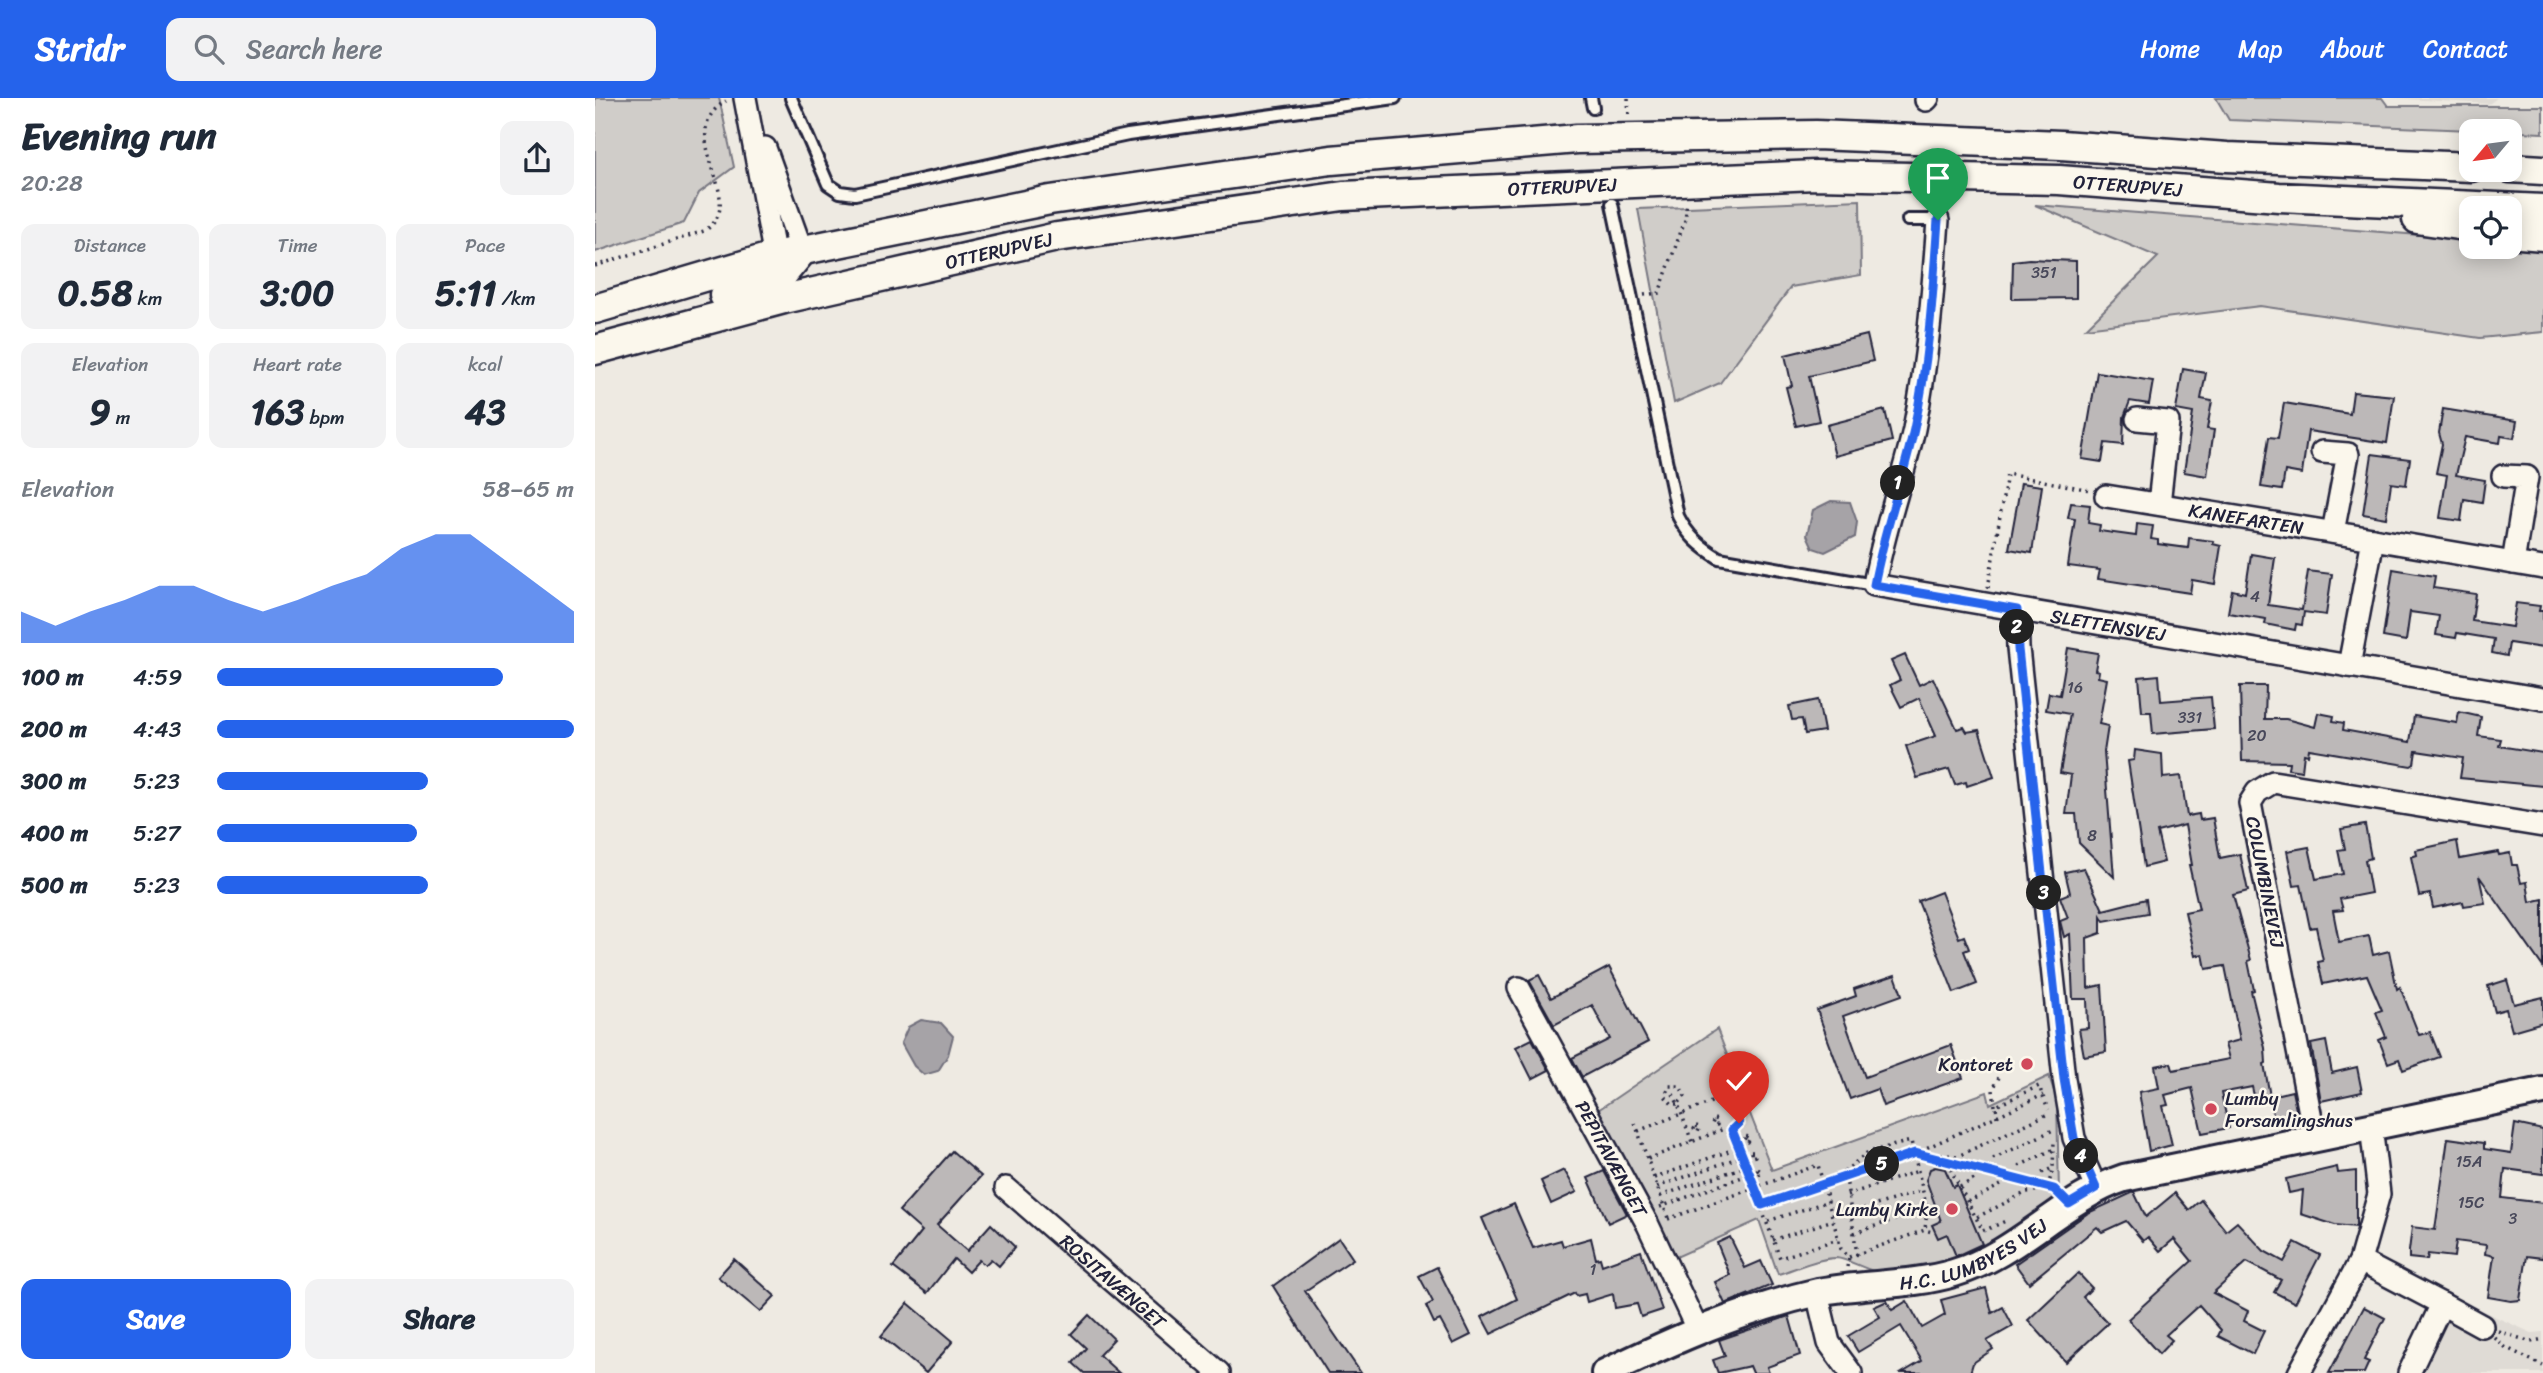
<!DOCTYPE html>
<meta charset="utf-8">
<style>
:root{--surface:#fff;--page:#f2f2f3;--text:#1f2937;--muted:#747a83;--accent:#2563eb}
body{margin:0;font-family:Sriracha,sans-serif;background:var(--page);color:var(--text);height:100vh;display:flex;flex-direction:column;font-size:26px;white-space:nowrap}
*{box-sizing:border-box;margin:0}
p{font-size:23px;color:var(--muted)}
.icon{flex:none;width:38px;height:38px;fill:none;stroke:currentColor;stroke-width:2;stroke-linecap:round;stroke-linejoin:round}
.map{position:relative;flex:1;overflow:hidden}
.sheet{display:flex;flex-direction:column;background:var(--surface);width:595px}
.sheet>*{flex:none}
.needle{width:46px;rotate:241deg}
.buttons{position:absolute;left:1864px;top:21px;display:grid;gap:14px}
.buttons a{display:grid;place-items:center;width:63px;height:63px;border-radius:14px;background:var(--surface);box-shadow:0 4px 18px #0003;font-size:35px}
.pin{position:absolute;display:grid;place-items:center;width:60px;height:60px;color:#fff;margin:-72px -30px;border-radius:50% 50% 50% 0;rotate:-45deg;box-shadow:0 0 7px #0007}
.pin .icon{rotate:45deg}
.km{position:absolute;width:35px;height:35px;margin:-18px;border-radius:50%;background:#222;color:#fff;font-size:19px;line-height:35px;text-align:center}
.round{display:grid;place-items:center;flex:none;width:74px;height:74px;border-radius:14px;background:var(--page)}
.headline{display:flex;align-items:center;justify-content:space-between;height:119px;padding:0 21px}
h1{font-size:38px;font-weight:700;line-height:52px}
.metrics{display:grid;grid-template-columns:repeat(3,1fr);gap:10px;height:119px;padding:7px 21px}
.metrics div{display:grid;align-content:center;border-radius:14px;background:var(--page);text-align:center}
.metrics b{font-size:35px;font-weight:700}
.metrics small{font-size:19px;font-weight:400}
.metrics p{font-size:19px}
.chart{height:196px;padding:14px 21px}
.chart p{display:flex;justify-content:space-between}
.chart svg{width:100%;height:126px;margin-top:7px;fill:var(--accent);opacity:.7}
.cta{display:flex;gap:14px;margin-top:auto;padding:14px 21px}
.cta a{flex:1;height:80px;border-radius:14px;background:var(--accent);color:#fff;font-size:28px;font-weight:700;line-height:80px;text-align:center}
.cta a+a{background:var(--page);color:var(--text)}
ul{padding:0 21px;list-style:none;font-size:23px}
li{display:grid;grid-template-columns:112px 84px 1fr;align-items:center;height:52px}
li i{height:18px;border-radius:9px;background:var(--accent)}
header{display:flex;align-items:center;gap:42px;box-sizing:border-box;height:98px;padding:0 35px;background:var(--accent);color:#fff}
header strong{font-size:33px}
nav{display:flex;gap:38px;margin-inline-start:auto;font-size:24px}
.search{width:490px;height:63px;background:var(--page);display:flex;align-items:center;gap:18px;box-sizing:border-box;padding:0 24px;border-radius:14px;color:var(--muted);font-size:26px}
main{display:flex;flex:1;min-height:0}
.map>svg:first-child{display:block}
.built{fill:#dfdbd5}
.green{fill:#d0cdc9;stroke:#797882;stroke-width:2}
.water{fill:#a6a3a7;stroke:#716f7c;stroke-width:2}
.building{fill:#bcb8b8;stroke:#22223b;stroke-width:2}
.lines{fill:none;stroke-linecap:round;stroke-linejoin:round}
.service-casing{stroke:#22223b;stroke-width:16}
.minor-casing{stroke:#22223b;stroke-width:26}
.tertiary-casing{stroke:#22223b;stroke-width:32}
.secondary-casing{stroke:#22223b;stroke-width:33}
.path{stroke:#22223b;stroke-width:3.5;stroke-dasharray:2 5;stroke-linecap:butt}
.service{stroke:#fbf7ec;stroke-width:10}
.minor{stroke:#fbf7ec;stroke-width:21}
.tertiary{stroke:#fbf7ec;stroke-width:26}
.secondary{stroke:#fbf7ec;stroke-width:28}
.route-casing{stroke:#fff;stroke-width:14}
.route{stroke:#2563eb;stroke-width:9}
.poi-dot{fill:#d1495b;stroke:#fbf7ec;stroke-width:2.5}
.labels{text-anchor:middle;dominant-baseline:central;stroke-width:5;stroke-linejoin:round;paint-order:stroke}
.number-label{font-size:16px;fill:#48485a}
.street-label{font-size:19px;fill:#22223b;stroke:#fbf7ec}
.poi-label{font-size:19px;fill:#22223b;stroke:#fbf7ec;text-anchor:end}
</style>
<header>
<strong>Stridr</strong>
<div class="search"><svg class="icon" aria-label="search" viewBox="0 0 24 24"><circle cx="10" cy="10" r="6"/><path d="M15 15l6 6"/></svg>Search here</div>
<nav><a>Home</a><a>Map</a><a>About</a><a>Contact</a></nav>
</header>
<main>
<section class="sheet">
<div class="headline"><div><h1>Evening run</h1><p>20:28</p></div><a class="round"><svg class="icon" aria-label="share" viewBox="0 0 24 24"><path d="M12 15V3M7 8l5-5 5 5M5 13v7h14v-7"/></svg></a></div>
<div class="metrics">
<div><p>Distance</p><b>0.58<small> km</small></b></div>
<div><p>Time</p><b>3:00</b></div>
<div><p>Pace</p><b>5:11<small> /km</small></b></div>
</div>
<div class="metrics">
<div><p>Elevation</p><b>9<small> m</small></b></div>
<div><p>Heart rate</p><b>163<small> bpm</small></b></div>
<div><p>kcal</p><b>43</b></div>
</div>
<div class="chart"><p><span>Elevation</span>58–65 m</p>
<svg viewBox="0 0 160 44" preserveAspectRatio="none"><path d="M0 44V33L10 38L20 33L30 29L40 24L50 24L60 29L70 33L80 29L90 24L100 20L110 11L120 6L130 6L140 15L150 24L160 33V44z"/></svg>
</div>
<ul>
<li><b>100 m</b>4:59<i style="width:80%"></i></li>
<li><b>200 m</b>4:43<i style="width:100%"></i></li>
<li><b>300 m</b>5:23<i style="width:59%"></i></li>
<li><b>400 m</b>5:27<i style="width:56%"></i></li>
<li><b>500 m</b>5:23<i style="width:59%"></i></li>
</ul>
<div class="cta"><a>Save</a><a>Share</a></div>
</section>
<div class="map">
<svg width="1948" height="1275" viewBox="0 0 1948 1275">
<rect width="100%" height="100%" fill="#eeeae2"/>
<filter id="ink" filterUnits="userSpaceOnUse"><feTurbulence type="fractalNoise" baseFrequency=".0143" numOctaves="2"/><feDisplacementMap in="SourceGraphic" scale="14" xChannelSelector="R" yChannelSelector="G"/><feConvolveMatrix kernelMatrix="1 2 1 2 8 2 1 2 1" color-interpolation-filters="sRGB"/></filter>
<g filter="url(#ink)">
<g class="built">
<path d="M1796,0H1902L1894,6Z"/>
<path d="M1862,1202L1937,1235L1948,1234V1275H1826Z"/>
</g>
<g class="green">
<path d="M0,0H124L139,69L104,95L89,125L0,154Z"/>
<path d="M1621,0H1787L1793,8H1948V35L1634,22Z"/>
<path d="M1265,102L1266,177L1196,189L1125,285L1079,305L1043,111Z"/>
<path d="M1440,107L1876,141V149L1948,147V234L1885,240L1665,208L1491,230L1563,159Z"/>
<path d="M1122,931L1177,1072L1392,994L1395,1006L1454,978L1462,1002L1464,1095C1417,1137 1358,1178 1292,1176C1274,1175 1255,1161 1241,1160C1223,1160 1200,1171 1183,1176L1164,1122L1079,1160L1003,1012Z"/>
</g>
<g class="water">
<path d="M1236,403L1255,404L1262,424L1260,439L1230,454L1218,450L1212,437L1218,412Z"/>
<path d="M326,922L346,925L358,938L353,957L343,973L329,977L319,968L306,945L313,929Z"/>
</g>
<g class="building">
<path d="M1434,161L1481,163V200L1417,201L1418,163Z"/>
<path d="M1272,237L1278,263L1214,278L1224,323L1201,328L1191,289L1197,288L1190,257Z"/>
<path d="M1588,271L1611,275L1606,301L1617,303L1612,331L1619,332L1612,378L1589,374L1598,315L1581,312Z"/>
<path d="M1502,274L1558,283L1554,306L1535,303L1529,319L1528,347L1510,345L1507,364L1487,361Z"/>
<path d="M1758,294L1799,298L1792,345L1713,333L1707,376L1690,373L1687,392L1666,389L1674,339L1683,340L1689,305L1755,316Z"/>
<path d="M1848,311L1922,323L1919,340L1906,338L1905,345L1870,339L1861,377L1890,382L1887,404L1869,401L1866,423L1845,420L1852,377L1841,375L1847,346L1844,335Z"/>
<path d="M1290,312L1297,343L1240,358L1232,327Z"/>
<path d="M1777,356L1815,361L1811,387L1796,385L1791,420L1768,416Z"/>
<path d="M1426,385L1447,388L1437,455L1414,451Z"/>
<path d="M1476,405L1495,407L1493,425L1505,427L1504,433L1541,438L1542,426L1558,428L1556,441L1563,442V446L1593,450L1594,440L1619,443L1618,446L1626,448L1620,486L1597,482L1595,495L1503,481L1505,472L1473,468L1480,421L1473,420Z"/>
<path d="M1656,456L1680,460L1673,507L1707,512L1713,473L1737,476L1731,517L1709,514L1707,527L1701,526L1700,532L1670,526L1671,521L1633,515L1637,492L1650,495Z"/>
<path d="M1798,471L1840,478L1838,490L1881,496L1877,523L1917,529L1921,505L1945,508L1944,513H1948V550L1914,545L1912,558L1897,555L1899,541L1862,535L1861,540L1841,537L1844,518L1815,514L1811,543L1788,539Z"/>
<path d="M1473,550L1503,555L1500,572L1504,573L1503,579L1512,581L1504,626L1513,628L1509,654L1519,779L1484,745L1481,716H1471L1476,677L1465,675L1475,616L1451,612L1454,595L1465,597Z"/>
<path d="M1310,557L1324,587L1338,580L1362,631L1369,629L1372,634L1384,632L1399,679L1372,688L1371,684L1360,687L1354,671L1322,680L1311,648L1341,638L1324,600L1306,609L1295,587L1305,582L1296,563Z"/>
<path d="M1564,577L1566,603L1616,599L1619,631L1558,636L1556,614H1547L1544,579Z"/>
<path d="M1645,588H1671L1670,621H1691L1720,629L1723,615L1739,618L1738,623L1749,625L1748,632L1815,644L1819,618L1862,625L1864,614L1886,619L1883,638L1906,641L1904,648L1948,655V688L1865,680L1868,660L1821,653L1819,666L1816,668L1714,651L1713,657L1709,656L1707,673L1693,671L1694,664L1647,663Z"/>
<path d="M1223,602L1229,633L1210,636L1207,621L1197,622L1194,608Z"/>
<path d="M1540,652L1567,656L1568,680L1586,678L1592,718L1604,716L1605,722L1618,720L1625,760L1645,756L1653,793L1638,797L1656,862L1653,863L1659,892L1656,893L1670,950L1671,965L1669,966L1675,998L1697,993L1702,1016L1679,1021L1674,999L1660,1002L1657,989L1626,995L1634,1030L1607,1035L1597,990L1570,997L1573,1007L1568,1008L1577,1047L1554,1053L1544,994L1564,990L1560,968L1576,965L1578,972L1634,961L1630,946L1645,942L1630,868L1611,871L1608,856L1600,858L1590,814L1604,811L1594,767H1597L1590,727L1562,734L1569,764L1549,769L1533,663L1539,662Z"/>
<path d="M1770,727L1776,760L1770,762L1776,795L1745,801L1748,812L1738,813L1744,844L1774,838L1778,857L1794,853L1802,891L1805,889L1824,937L1835,934L1845,959L1808,972L1804,961L1793,965L1784,942L1791,939L1781,914L1787,912L1772,877L1728,886L1723,864L1728,863L1721,829L1715,830L1706,787L1699,788L1692,753L1714,749L1721,781L1748,776L1743,752L1750,751L1746,731Z"/>
<path d="M1862,743L1865,761L1903,754L1904,757L1915,755L1917,767H1922L1926,785L1932,784L1935,804L1948,801V869L1884,778L1890,805L1869,808L1868,804L1838,810L1835,796L1824,798L1816,759L1822,757L1821,752Z"/>
<path d="M1489,770L1508,812L1551,801L1553,815L1509,823L1506,818V835L1492,840L1493,890L1507,887L1511,954L1489,958L1484,931L1493,930L1492,901H1478L1475,836L1469,839L1465,823L1473,820L1465,799L1475,795L1470,774Z"/>
<path d="M1346,794L1364,840L1369,838L1374,851L1369,853L1382,886L1359,895L1323,803Z"/>
<path d="M1014,869L1053,944L987,979L977,960L1015,941L997,907L959,927L934,882L944,877L956,900Z"/>
<path d="M1300,877L1307,897L1248,918L1270,979L1356,947L1368,980L1288,1008L1282,991L1255,1001L1222,912L1261,898L1259,891Z"/>
<path d="M1912,882L1919,906L1948,899V924L1917,933L1911,911L1900,914L1893,888Z"/>
<path d="M937,941L954,972L937,981L921,949Z"/>
<path d="M1731,943L1737,975L1762,969L1767,994L1726,1003L1716,946Z"/>
<path d="M1920,1026L1948,1032V1076L1910,1071L1907,1100L1948,1105V1160L1932,1158L1925,1202L1916,1203L1893,1199L1899,1158L1890,1156L1891,1147L1861,1143L1859,1159L1833,1156L1832,1162L1814,1160V1153L1817,1129L1840,1132L1853,1040L1889,1045V1051L1916,1055Z"/>
<path d="M357,1053L386,1078L342,1127L372,1153L396,1126L420,1149L404,1168L396,1161L390,1167L384,1162L373,1174L359,1161L332,1195L298,1169L327,1133L304,1113Z"/>
<path d="M1340,1069L1350,1071L1358,1089L1362,1087L1387,1146L1361,1158L1352,1136L1343,1140L1337,1127L1346,1123L1331,1082L1335,1071Z"/>
<path d="M1742,1069L1743,1075L1761,1073V1129L1740,1127L1706,1116L1708,1092L1694,1095L1691,1081Z"/>
<path d="M969,1072L982,1094L956,1106L946,1083Z"/>
<path d="M1009,1073L1032,1116L1013,1125L993,1080Z"/>
<path d="M1539,1094L1551,1119L1580,1095L1594,1112L1606,1102L1631,1133L1642,1124L1669,1153L1689,1164L1700,1144L1725,1157L1700,1205L1679,1194L1686,1182L1652,1164L1618,1195L1653,1213L1649,1223L1669,1233L1658,1256L1623,1238L1626,1232L1604,1207L1571,1237L1577,1242L1564,1256L1533,1221L1597,1163L1579,1141L1565,1153L1553,1139L1548,1143L1531,1123L1507,1134L1502,1129L1434,1185L1420,1166L1493,1115Z"/>
<path d="M919,1106L938,1150L966,1142L968,1148L996,1140L1001,1161L1005,1160L1007,1167L1046,1153L1067,1212L1046,1219L1042,1206L1020,1210L1018,1196L992,1204L990,1196L981,1198L980,1195L896,1236L887,1219L922,1201L887,1120Z"/>
<path d="M1135,1139L1150,1170L1166,1163L1177,1187L1130,1206L1120,1184L1135,1177L1122,1145Z"/>
<path d="M744,1140L758,1161L710,1193L766,1275H733L678,1188Z"/>
<path d="M139,1161L180,1198L165,1214L123,1179Z"/>
<path d="M842,1169L876,1237L858,1246L845,1222L839,1225L831,1208L838,1204L824,1178Z"/>
<path d="M1483,1175L1497,1190L1488,1199L1513,1225L1471,1264L1433,1222Z"/>
<path d="M1391,1190L1397,1215L1408,1209L1418,1228L1392,1243L1398,1251L1378,1265L1375,1275H1307L1327,1263L1306,1228L1263,1254L1253,1238L1285,1219L1279,1209L1292,1203L1297,1212L1312,1203L1327,1230L1350,1217L1346,1202Z"/>
<path d="M313,1205L358,1243L331,1275L286,1238Z"/>
<path d="M1769,1209L1790,1220L1769,1262L1774,1264L1769,1275H1734Z"/>
<path d="M494,1217L519,1241L504,1257L524,1275H489L478,1265L491,1250L476,1236Z"/>
<path d="M1194,1218L1205,1257L1172,1269L1174,1275H1158L1155,1268L1123,1275L1118,1262L1130,1258L1124,1242Z"/>
</g>
<g class="lines">
<defs>
<g id="service">
<path d="M196,0L233,86L245,94L260,96L533,37L800,0"/>
<path d="M996,0L998,10"/>
<path d="M1017,106L1083,418C1093,438 1105,448 1124,460L1279,487"/>
<path d="M1313,122H1343"/>
</g>
<g id="minor">
<path d="M150,0L182,170"/>
<path d="M1331,2L1333,0"/>
<path d="M170,50L207,153"/>
<path id="s1" d="M1343,122C1338,192 1333,262 1319,331C1307,384 1288,434 1279,487L1948,601"/>
<path d="M1542,321L1573,324L1564,406"/>
<path d="M1727,354L1753,356L1738,434"/>
<path d="M1908,378L1932,379L1918,465"/>
<path id="s2" d="M1511,398L1778,441L1754,568"/>
<path d="M1778,441L1948,470"/>
<path d="M1422,512L1423,550L1469,981L1479,1040L1501,1090"/>
<path id="s3" d="M924,890L1053,1127L1103,1233"/>
<path d="M1776,1028L1784,1096L1765,1163L1847,1206L1814,1275"/>
<path d="M1720,1041L1655,705L1662,694L1678,684L1948,728"/>
<path id="s4" d="M411,1090L624,1275"/>
<path d="M1222,1195L1234,1245L1256,1275"/>
<path d="M1847,1206L1887,1228"/>
<path d="M1704,1275L1765,1163"/>
</g>
<g id="tertiary">
<path id="s5" d="M1010,1275C1078,1242 1149,1211 1223,1194C1268,1185 1316,1188 1359,1175C1424,1156 1466,1101 1529,1080L1948,993"/>
</g>
<g id="secondary">
<path d="M1914,70L1948,72"/>
<path d="M1822,121L1876,129"/>
<path d="M1914,135L1948,138"/>
<path d="M129,197L184,181L207,153"/>
<path d="M0,211L179,158L455,102L736,62L982,41L1221,37L1466,47L1632,59L1876,69"/>
<path id="s6" d="M0,252L189,201L462,139L748,98L1221,77L1464,82L1684,99L1948,111"/>
</g>
</defs>
<use href="#service" class="service-casing"/>
<use href="#minor" class="minor-casing"/>
<use href="#tertiary" class="tertiary-casing"/>
<use href="#secondary" class="secondary-casing"/>
<g class="path">
<path d="M1033,0L1034,20"/>
<path d="M0,168L109,133C158,103 75,36 131,3"/>
<path d="M1049,197L1064,195L1090,122L1092,104"/>
<path d="M1393,490L1412,376L1495,392"/>
<path d="M1078,996L1083,1006"/>
<path d="M1083,1006H1077L1070,998L1074,988H1085L1090,998L1083,1006L1097,1044"/>
<path d="M1400,1008L1398,992L1405,977"/>
<path d="M1402,1019L1401,1008L1444,988L1453,1012"/>
<path d="M1141,1020L1145,1023L1142,1026L1139,1024Z"/>
<path d="M1119,1021L1122,1022V1027L1117,1026Z"/>
<path d="M1040,1025L1074,1123"/>
<path d="M1101,1028L1105,1029L1103,1034L1099,1031Z"/>
<path d="M1043,1033L1129,999"/>
<path d="M1151,1038L1155,1040L1153,1044L1149,1042Z"/>
<path d="M1156,1054H1159L1160,1058L1156,1059Z"/>
<path d="M1322,1055L1460,1091"/>
<path d="M1325,1055L1363,1058L1455,1015"/>
<path d="M1053,1061L1129,1031L1137,1032L1185,1160L1243,1141"/>
<path d="M1398,1061L1458,1032"/>
<path d="M1352,1065L1388,1133L1413,1122"/>
<path d="M1424,1068L1459,1051"/>
<path d="M1163,1071L1167,1074L1164,1077L1161,1074Z"/>
<path d="M1447,1075L1457,1070"/>
<path d="M1059,1080L1145,1049"/>
<path d="M1062,1089L1148,1058"/>
<path d="M1365,1089L1381,1080"/>
<path d="M1453,1089L1458,1070L1459,1043"/>
<path d="M1252,1097L1323,1073"/>
<path d="M1065,1098L1152,1068"/>
<path d="M1373,1104L1408,1086"/>
<path d="M1167,1107L1320,1055L1448,997"/>
<path d="M1065,1109L1161,1074"/>
<path d="M1255,1115L1327,1093"/>
<path d="M1382,1119L1432,1094L1447,1092"/>
<path d="M1073,1121L1223,1067L1246,1151L1254,1159L1252,1169"/>
<path d="M1173,1123L1234,1103"/>
<path d="M1259,1135L1332,1111"/>
<path d="M1178,1142L1238,1122"/>
<path d="M1262,1157L1250,1073L1273,1054L1316,1043L1332,1111L1330,1132"/>
<path d="M1254,1159L1330,1132L1337,1134"/>
<path d="M1903,1233L1936,1244L1948,1241"/>
<path d="M1899,1239L1910,1249L1948,1268"/>
</g>
<use href="#service" class="service"/>
<use href="#minor" class="minor"/>
<use href="#tertiary" class="tertiary"/>
<use href="#secondary" class="secondary"/>
</g>
</g>
<g class="lines" filter="url(#ink)">
<defs>
<path id="route" d="M1144,1025L1137,1032L1167,1107L1320,1055L1459,1091L1474,1106L1501,1090L1479,1040L1469,981L1423,551L1422,512L1279,487C1289,434 1307,384 1319,331C1334,262 1338,192 1343,122"/>
</defs>
<use href="#route" class="route-casing"/>
<use href="#route" class="route"/>
</g>
<g class="poi-dot">
<circle cx="1432" cy="966" r="7"/>
<circle cx="1616" cy="1011" r="7"/>
<circle cx="1357" cy="1111" r="7"/>
</g>
<g class="labels">
<g class="number-label">
<text x="1449" y="174">351</text>
<text x="1660" y="498">4</text>
<text x="1480" y="589">16</text>
<text x="1595" y="619">331</text>
<text x="1662" y="637">20</text>
<text x="1497" y="737">8</text>
<text x="1874" y="1063">15A</text>
<text x="1876" y="1104">15C</text>
<text x="1918" y="1120">3</text>
<text x="998" y="1171">1</text>
</g>
<g class="street-label">
<text stroke="none"><textPath href="#s6" startOffset="984">OTTERUPVEJ</textPath></text>
<text stroke="none"><textPath href="#s6" startOffset="1550">OTTERUPVEJ</textPath></text>
<text stroke="none"><textPath href="#s6" startOffset="416">OTTERUPVEJ</textPath></text>
<text stroke="none"><textPath href="#s2" startOffset="142">KANEFARTEN</textPath></text>
<text stroke="none"><textPath href="#s1" startOffset="609">SLETTENSVEJ</textPath></text>
<text transform="translate(1670 784) rotate(79)">COLUMBINEVEJ</text>
<text stroke="none"><textPath href="#s3" startOffset="194">PEPITAVÆNGET</textPath></text>
<text stroke="none"><textPath href="#s5" startOffset="390">H.C. LUMBYES VEJ</textPath></text>
<text stroke="none"><textPath href="#s4" startOffset="142">ROSITAVÆNGET</textPath></text>
</g>
<g class="poi-label">
<text x="1418" y="966">Kontoret</text>
<text x="1630" y="1000" text-anchor="start">Lumby<tspan x="1630" dy="22">Forsamlingshus</tspan></text>
<text x="1343" y="1111">Lumby Kirke</text>
</g>
</g>
</svg>
<div class="buttons">
<a><svg class="needle" viewBox="-14 -14 28 28"><path d="M0-13l5 13h-10z" fill="#e53935"/><path d="M0 13l5-13h-10z" fill="#747a83"/></svg></a>
<a><svg class="icon" aria-label="locate" viewBox="0 0 24 24"><circle cx="12" cy="12" r="6"/><path d="M12 2v4M12 18v4M2 12h4M18 12h4"/></svg></a>
</div>
<div class="pin" style="left:1343px;top:122px;background:#1e9e55"><svg class="icon" aria-label="arrive" viewBox="0 0 24 24"><path d="M6 21V4h12l-3 4 3 4H6"/></svg></div>
<div class="pin" style="left:1144px;top:1025px;background:#d93025"><svg class="icon" aria-label="check" viewBox="0 0 24 24"><path d="M5 12l5 5 9-10"/></svg></div>
<b class="km" style="left:1303px;top:385px">1</b>
<b class="km" style="left:1422px;top:529px">2</b>
<b class="km" style="left:1449px;top:795px">3</b>
<b class="km" style="left:1486px;top:1058px">4</b>
<b class="km" style="left:1287px;top:1066px">5</b>
</div>
</main>
